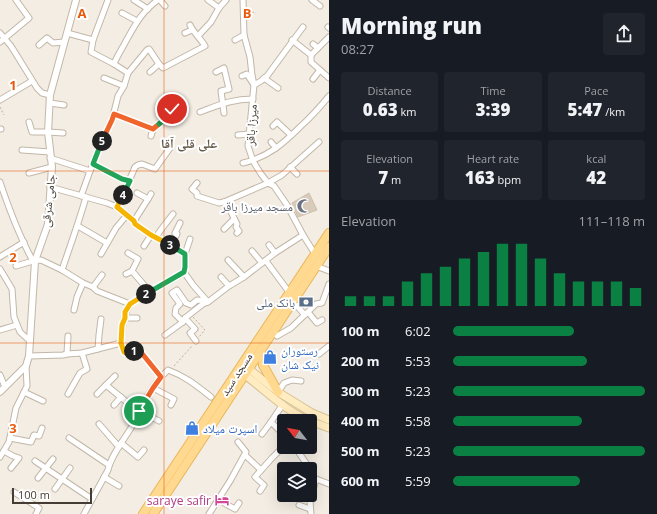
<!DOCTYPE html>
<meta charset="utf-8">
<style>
:root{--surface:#171b24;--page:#20242c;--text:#f1f3f6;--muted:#9ea1a6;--accent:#0b8043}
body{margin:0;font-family:"Open Sans","Noto Naskh Arabic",sans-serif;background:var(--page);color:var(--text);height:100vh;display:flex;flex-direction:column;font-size:15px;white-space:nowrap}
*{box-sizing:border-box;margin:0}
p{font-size:13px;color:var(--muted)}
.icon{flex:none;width:22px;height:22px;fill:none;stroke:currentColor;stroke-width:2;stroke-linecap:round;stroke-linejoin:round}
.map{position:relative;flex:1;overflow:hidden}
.drawer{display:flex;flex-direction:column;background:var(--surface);width:328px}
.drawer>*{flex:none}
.needle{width:26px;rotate:301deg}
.buttons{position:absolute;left:277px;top:414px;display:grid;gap:8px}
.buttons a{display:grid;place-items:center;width:40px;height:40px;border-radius:4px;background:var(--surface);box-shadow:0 4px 16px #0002;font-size:20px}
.scale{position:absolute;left:12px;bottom:10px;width:80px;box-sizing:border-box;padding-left:4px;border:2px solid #453d33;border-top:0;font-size:11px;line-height:14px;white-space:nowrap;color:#453d33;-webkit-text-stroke:3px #fff;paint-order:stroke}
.pin{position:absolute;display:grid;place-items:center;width:34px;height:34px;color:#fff;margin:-17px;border:2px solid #fff;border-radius:50%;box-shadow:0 1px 4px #0007}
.km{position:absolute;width:20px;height:20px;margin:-10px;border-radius:50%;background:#222;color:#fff;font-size:11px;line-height:20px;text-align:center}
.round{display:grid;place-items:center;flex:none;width:42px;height:42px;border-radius:4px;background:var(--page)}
.overview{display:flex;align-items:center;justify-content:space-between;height:68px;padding:0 12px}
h1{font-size:22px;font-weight:800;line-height:30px}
.metrics{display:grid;grid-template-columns:repeat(3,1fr);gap:6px;height:68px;padding:4px 12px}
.metrics div{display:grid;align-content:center;border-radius:4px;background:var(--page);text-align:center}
.metrics b{font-size:17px;font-weight:800}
.metrics small{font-size:11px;font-weight:400}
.metrics p{font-size:11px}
.chart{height:112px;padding:8px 12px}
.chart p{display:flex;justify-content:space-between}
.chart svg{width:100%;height:72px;margin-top:4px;stroke:var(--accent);stroke-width:6}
ul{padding:0 12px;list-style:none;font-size:13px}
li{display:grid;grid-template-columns:64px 48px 1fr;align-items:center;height:30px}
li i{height:10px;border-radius:5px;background:var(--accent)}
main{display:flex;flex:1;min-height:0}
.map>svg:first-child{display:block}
.building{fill:#d8cbbb;stroke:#d0bfab}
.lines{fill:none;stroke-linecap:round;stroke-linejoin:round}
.service-casing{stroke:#c2b7a8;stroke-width:4.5}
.minor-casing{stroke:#c2b7a8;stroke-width:7}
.tertiary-casing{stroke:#c2b7a8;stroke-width:8}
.secondary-casing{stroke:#d9c292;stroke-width:9}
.primary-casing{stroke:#ebb659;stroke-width:10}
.path{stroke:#c1af96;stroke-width:1;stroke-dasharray:2 2;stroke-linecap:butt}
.service{stroke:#fff;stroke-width:2.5}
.minor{stroke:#fff;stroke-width:5}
.tertiary{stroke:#fff;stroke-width:6}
.secondary{stroke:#ffecc1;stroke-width:7}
.primary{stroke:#ffd990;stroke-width:8}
.split-1-casing{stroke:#fff;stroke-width:8}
.split-2-casing{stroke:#fff;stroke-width:8}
.split-3-casing{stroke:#fff;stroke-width:8}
.split-4-casing{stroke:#fff;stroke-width:8}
.split-5-casing{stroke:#fff;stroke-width:8}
.split-6-casing{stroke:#fff;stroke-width:8}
.split-7-casing{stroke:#fff;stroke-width:8}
.split-1{stroke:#f0652b;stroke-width:5}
.split-2{stroke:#f5b400;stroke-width:5}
.split-3{stroke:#22a559;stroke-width:5}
.split-4{stroke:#f5b400;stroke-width:5}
.split-5{stroke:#22a559;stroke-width:5}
.split-6{stroke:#f0652b;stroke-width:5}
.split-7{stroke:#22a559;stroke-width:5}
.grid{fill:none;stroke:#e8590c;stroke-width:1;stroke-opacity:0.55}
.labels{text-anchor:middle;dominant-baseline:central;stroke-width:4;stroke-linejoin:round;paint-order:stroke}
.street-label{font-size:12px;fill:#453d33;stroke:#fff}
.worship-label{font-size:12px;fill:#5b616d;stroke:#fff;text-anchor:end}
.service-label{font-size:12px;fill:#4e5e75;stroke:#fff;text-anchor:end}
.shop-label{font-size:12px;fill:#366cbe;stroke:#fff;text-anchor:start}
.hotel-label{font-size:12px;fill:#b23c85;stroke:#fff;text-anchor:end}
.neighbourhood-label{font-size:13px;font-weight:bold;fill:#685a4a;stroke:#fff}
.grid-label{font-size:13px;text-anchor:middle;font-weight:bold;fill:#e8590c;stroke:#fff;stroke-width:4;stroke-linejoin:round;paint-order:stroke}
</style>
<main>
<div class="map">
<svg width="329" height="514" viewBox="0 0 329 514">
<rect width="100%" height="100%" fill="#f3ede3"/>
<path class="building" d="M309,193L317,210L298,217L292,203Z"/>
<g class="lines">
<defs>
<path id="service" d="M121,343L124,352L126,353L134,351H140L160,376"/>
<g id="minor">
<path d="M134,0L148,9"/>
<path d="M160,0L165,6"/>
<path d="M208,0L219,8"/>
<path d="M243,0L244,35L250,57L252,75L254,85L248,146L253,161L261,174L268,183L274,186L287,205L303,235L315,254"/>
<path d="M312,0L320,6"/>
<path d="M122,13L137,21"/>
<path d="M328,27L329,28"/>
<path d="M0,33L11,46L37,88L42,93L50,95"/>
<path d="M67,33L93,40L91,52L114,64L128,73"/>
<path d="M185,33L192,30"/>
<path d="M198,36L211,22L219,8L226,0"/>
<path d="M93,40L108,0"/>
<path d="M235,40L244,35"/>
<path d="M292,40L311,55V62L329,78"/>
<path d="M0,42L29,18L16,0"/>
<path d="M313,44L318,48"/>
<path d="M39,45L47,38L53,43L64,42"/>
<path d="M311,55L329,37"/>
<path d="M114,64C117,56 122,49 126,41C135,25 142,11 158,0"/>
<path d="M150,72L159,64"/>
<path d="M216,72L224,68L229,89L221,91L224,113"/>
<path d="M242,76L247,74L254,85L261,81L267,76L303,27"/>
<path d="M104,78L124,86"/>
<path d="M264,78L278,88"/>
<path d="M313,79L320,70"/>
<path d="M0,100L32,81"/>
<path d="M50,103L64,105"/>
<path d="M200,112C219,105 232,99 253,99"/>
<path d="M114,114L153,129L172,113C172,106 169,102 163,99"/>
<path d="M29,122L32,132H48L63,133"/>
<path d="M273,126L277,122L291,135"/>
<path d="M0,129H1"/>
<path d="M238,135L249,134"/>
<path d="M151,136L153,129"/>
<path d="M271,142L276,148"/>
<path d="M22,150L50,152"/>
<path d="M50,158L90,171"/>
<path d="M243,163C268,157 283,144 301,126C311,117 320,107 329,96"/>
<path d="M93,164L122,179L129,181"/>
<path d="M290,167L297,174"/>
<path d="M29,173L52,167"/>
<path d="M0,182C9,209 19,236 33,261L41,260L62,270L83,283L93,287L97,291L130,304"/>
<path d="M197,183L192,189L197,193V196L219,203L224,202L268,183L282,175L319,142"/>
<path d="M81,196L90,171L93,164L103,138L112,120L118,96L124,86L128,73L147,50L149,49L159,64L163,68L205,46C201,39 193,32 190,25"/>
<path d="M148,199L151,194"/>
<path d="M224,202L227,204L237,224L236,227L239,231L237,233"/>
<path d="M117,207L129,181L135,167L138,165L142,164L155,169L170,148"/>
<path d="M134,221L148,199L137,193"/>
<path d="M78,226L107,243"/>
<path d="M224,229L234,219"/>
<path d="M156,237C161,229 167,222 173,214"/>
<path d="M171,245L177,234L175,233L180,223"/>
<path d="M269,245L275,253"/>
<path d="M144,246L151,235"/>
<path d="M252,251L262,263"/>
<path d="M128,253L138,259L132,271"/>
<path d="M101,254L116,228L127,215"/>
<path d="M185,254L190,239"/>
<path d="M0,257L24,242"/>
<path d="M228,260L244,277"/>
<path d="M266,261L289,292"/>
<path d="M16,266L33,261"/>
<path d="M316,266L329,271"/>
<path d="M0,269L12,289L14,317L20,332L30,341"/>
<path d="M62,270C70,246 79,222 86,197"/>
<path d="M184,272L193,285L208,302"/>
<path d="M126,274L132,271L150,292"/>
<path d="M221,277L229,286"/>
<path d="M93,287L102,275"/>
<path d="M296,305L305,315"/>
<path d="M74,310L77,297L83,283"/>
<path d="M308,312L317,323L322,320"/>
<path d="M125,318H137"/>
<path d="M185,318L195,329L190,333L196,341"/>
<path d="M183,322L175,314L176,308L180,304L172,293L177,290L186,303L191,305L197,300L207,301"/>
<path d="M0,330L17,325"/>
<path d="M165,335L183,322L185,318L203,304L208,302L229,286L244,277L275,253L303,235"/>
<path d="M277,336L291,328L316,304L322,303L329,284"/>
<path d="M98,349L99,335L101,319"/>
<path d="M67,354L68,336"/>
<path d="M319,354L329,346"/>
<path d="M29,356L63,355L67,354L82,353L121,343C122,329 123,316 130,304L184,272L185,267V254L151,235L135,224L134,221L117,207L107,203L50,187"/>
<path d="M0,375L5,387"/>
<path d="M106,385L134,408L159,421"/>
<path d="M153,388L174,399L171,405"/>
<path d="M24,392L43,401"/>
<path d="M278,392L284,383L292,380L301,381"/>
<path d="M68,394L80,373L87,369L82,353"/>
<path d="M97,394L115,376"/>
<path d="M114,405L121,397"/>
<path d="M271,422L284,435"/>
<path d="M99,424L119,447"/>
<path d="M262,434L271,422L283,404"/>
<path d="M10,438L31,442L34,435L39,436L42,428"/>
<path d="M69,438L109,465"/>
<path d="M121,443L138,457L144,450"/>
<path d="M295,447L310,469"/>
<path d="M4,451L13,456L19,458L11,468"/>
<path d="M245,455L261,470"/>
<path d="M0,457L9,442L16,408L27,386L26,366"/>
<path d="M35,461L92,499"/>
<path d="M104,477L119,486"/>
<path d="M38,478L53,459"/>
<path d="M316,479L329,484"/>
<path d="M55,489L70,468"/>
<path d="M260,491L264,485L255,477L272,458L284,446"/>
<path d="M14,492L39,508L36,514"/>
<path d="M220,498L224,501V503L235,509L239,503"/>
<path d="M299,505L310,509"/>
<path d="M84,514L108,470C111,455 126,437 134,423C137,418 139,412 142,406C148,393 157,380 168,370C185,376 197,386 211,397"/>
<path d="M209,514L230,481L246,452L238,442"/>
<path d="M311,514L310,501L316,479"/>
</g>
<path id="tertiary" d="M0,392L26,366L29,356L35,261L48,224L52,167L48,132L50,95L76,0"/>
<g id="secondary">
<path d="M244,365L278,392L312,413L329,420"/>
<path d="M241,372C263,388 284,410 309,421"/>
<path d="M310,421L329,428"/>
</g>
<g id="primary">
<path d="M261,351L263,365L278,392"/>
<path d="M143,514L329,233"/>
<path d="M153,514L329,247"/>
</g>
</defs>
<use href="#service" class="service-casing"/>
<use href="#minor" class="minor-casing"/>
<use href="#tertiary" class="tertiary-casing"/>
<use href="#secondary" class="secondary-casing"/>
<use href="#primary" class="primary-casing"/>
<g class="path">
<path d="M248,11L256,13"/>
<path d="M0,107L4,115"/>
<path d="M193,317L205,330L199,337"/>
<path d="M174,366L192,346"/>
</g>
<use href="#service" class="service"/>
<use href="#minor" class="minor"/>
<use href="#tertiary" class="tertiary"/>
<use href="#secondary" class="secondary"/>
<use href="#primary" class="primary"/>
</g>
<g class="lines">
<defs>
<path id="split-1" d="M134,351H140L161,377L153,388L139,411"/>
<path id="split-2" d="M134,351L126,353L124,352L121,343L122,325L125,318V312L130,304L146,294"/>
<path id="split-3" d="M146,294L184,272L185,267V254L170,245"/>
<path id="split-4" d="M123,195L117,207L134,221L135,224L151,235L170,245"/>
<path id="split-5" d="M102,141L93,164L122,179L130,181L123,195"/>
<path id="split-6" d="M102,141L112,120L114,114L153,129L159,124"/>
<path id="split-7" d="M159,124L172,113V109"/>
</defs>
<use href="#split-1" class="split-1-casing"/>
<use href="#split-2" class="split-2-casing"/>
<use href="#split-3" class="split-3-casing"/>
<use href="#split-4" class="split-4-casing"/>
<use href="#split-5" class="split-5-casing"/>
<use href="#split-6" class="split-6-casing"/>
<use href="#split-7" class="split-7-casing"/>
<use href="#split-1" class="split-1"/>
<use href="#split-2" class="split-2"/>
<use href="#split-3" class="split-3"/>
<use href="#split-4" class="split-4"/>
<use href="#split-5" class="split-5"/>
<use href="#split-6" class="split-6"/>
<use href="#split-7" class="split-7"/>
</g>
<path class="grid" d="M164,0V514M0,171H329M0,343H329"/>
<defs>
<symbol id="mosque-bare" viewBox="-9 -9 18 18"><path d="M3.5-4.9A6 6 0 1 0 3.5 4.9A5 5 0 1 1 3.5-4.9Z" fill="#6b7280" stroke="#fff" stroke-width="2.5" paint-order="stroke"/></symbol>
<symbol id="bank-bare" viewBox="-9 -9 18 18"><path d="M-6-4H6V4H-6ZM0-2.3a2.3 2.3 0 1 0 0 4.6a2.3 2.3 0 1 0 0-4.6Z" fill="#5c6f8a" stroke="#fff" stroke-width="2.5" paint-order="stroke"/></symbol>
<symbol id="shop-bare" viewBox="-9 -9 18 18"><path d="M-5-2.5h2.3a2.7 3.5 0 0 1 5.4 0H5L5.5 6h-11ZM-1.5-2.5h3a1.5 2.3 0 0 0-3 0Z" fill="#3f7fe0" stroke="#fff" stroke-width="2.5" paint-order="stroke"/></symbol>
<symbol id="hotel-bare" viewBox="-9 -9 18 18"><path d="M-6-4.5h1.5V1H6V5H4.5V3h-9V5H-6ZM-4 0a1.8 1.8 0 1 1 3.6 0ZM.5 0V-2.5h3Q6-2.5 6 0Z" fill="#d1479c" stroke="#fff" stroke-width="2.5" paint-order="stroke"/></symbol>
</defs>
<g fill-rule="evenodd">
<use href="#mosque-bare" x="294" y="196" width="20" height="20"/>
<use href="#bank-bare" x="296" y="292" width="20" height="20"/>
<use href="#shop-bare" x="260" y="347" width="20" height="20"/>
<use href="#shop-bare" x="182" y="418" width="20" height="20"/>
<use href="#hotel-bare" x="212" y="490" width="20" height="20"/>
</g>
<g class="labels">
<g class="street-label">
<text transform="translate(251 125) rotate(-86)">میرزا باقر</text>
<text transform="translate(48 201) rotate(-84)">جامی شرقی</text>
<text transform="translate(236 374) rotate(-57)">مسجد سید</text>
</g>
<g class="worship-label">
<text x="293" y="206">مسجد میرزا باقر</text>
</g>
<g class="service-label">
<text x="295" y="302">بانک ملی</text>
</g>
<g class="shop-label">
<text x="281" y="350">رستوران<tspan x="281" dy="14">نیک شان</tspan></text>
<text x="203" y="428">اسپرت میلاد</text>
</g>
<g class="hotel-label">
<text x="211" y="500">saraye safir</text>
</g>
<g class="neighbourhood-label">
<text x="189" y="143">علی قلی آقا</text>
</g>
</g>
<g class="grid-label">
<text x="82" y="18">A</text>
<text x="247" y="18">B</text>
<text x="13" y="90">1</text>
<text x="13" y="262">2</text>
<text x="13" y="433">3</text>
</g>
</svg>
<div class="buttons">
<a><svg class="needle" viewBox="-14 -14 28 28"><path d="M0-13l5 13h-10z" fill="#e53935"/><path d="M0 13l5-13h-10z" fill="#9ea1a6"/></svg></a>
<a><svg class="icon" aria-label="layers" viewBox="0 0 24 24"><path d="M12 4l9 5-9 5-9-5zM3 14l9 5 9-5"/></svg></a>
</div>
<div class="scale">100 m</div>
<div class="pin" style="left:139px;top:411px;background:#1e9e55"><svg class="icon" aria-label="arrive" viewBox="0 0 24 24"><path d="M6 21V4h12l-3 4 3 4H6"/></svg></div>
<div class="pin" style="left:172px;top:109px;background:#d93025"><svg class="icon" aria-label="check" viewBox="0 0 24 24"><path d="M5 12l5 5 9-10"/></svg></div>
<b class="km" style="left:134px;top:351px">1</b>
<b class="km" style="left:146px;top:294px">2</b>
<b class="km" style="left:170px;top:245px">3</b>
<b class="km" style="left:123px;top:195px">4</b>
<b class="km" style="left:102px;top:141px">5</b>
</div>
<section class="drawer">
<div class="overview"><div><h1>Morning run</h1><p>08:27</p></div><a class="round"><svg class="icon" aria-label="share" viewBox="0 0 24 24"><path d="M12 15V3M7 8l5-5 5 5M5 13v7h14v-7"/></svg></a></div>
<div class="metrics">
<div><p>Distance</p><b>0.63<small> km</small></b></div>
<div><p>Time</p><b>3:39</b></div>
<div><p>Pace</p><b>5:47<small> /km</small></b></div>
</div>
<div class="metrics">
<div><p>Elevation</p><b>7<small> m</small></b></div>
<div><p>Heart rate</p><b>163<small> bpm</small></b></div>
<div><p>kcal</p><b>42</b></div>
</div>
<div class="chart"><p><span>Elevation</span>111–118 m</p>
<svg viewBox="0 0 160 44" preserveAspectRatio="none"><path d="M5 44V38M15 44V38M25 44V38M35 44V29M45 44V24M55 44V20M65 44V15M75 44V11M85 44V6M95 44V6M105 44V15M115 44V24M125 44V29M135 44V29M145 44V29M155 44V33"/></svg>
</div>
<ul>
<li><b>100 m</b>6:02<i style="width:63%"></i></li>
<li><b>200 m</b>5:53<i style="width:70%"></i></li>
<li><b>300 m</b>5:23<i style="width:100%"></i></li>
<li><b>400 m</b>5:58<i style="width:67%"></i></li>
<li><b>500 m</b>5:23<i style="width:100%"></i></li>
<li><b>600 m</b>5:59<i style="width:66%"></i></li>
</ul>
</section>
</main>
